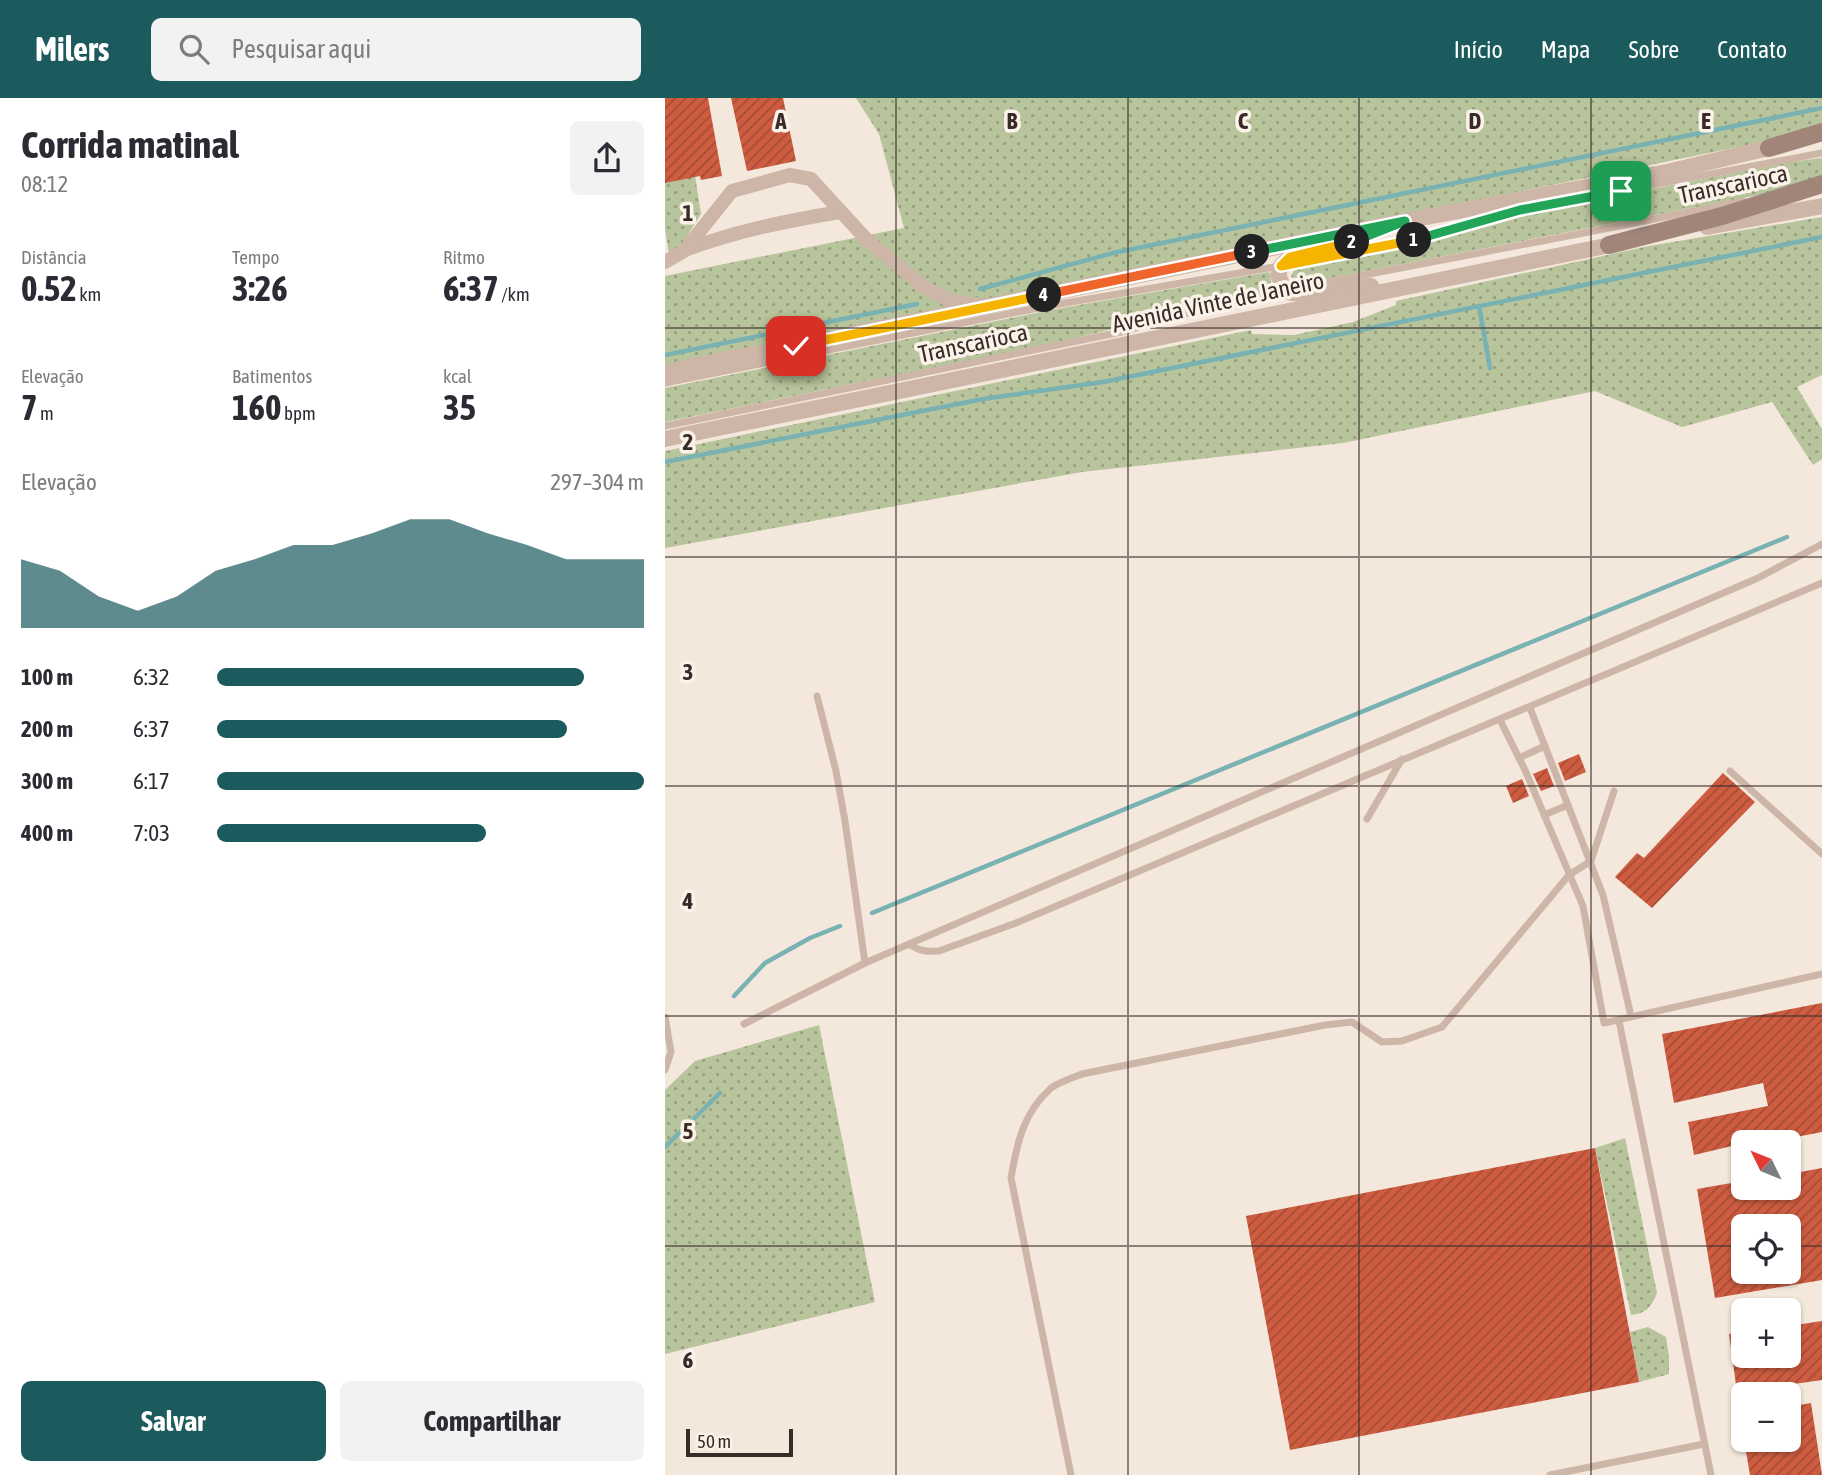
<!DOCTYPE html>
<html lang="pt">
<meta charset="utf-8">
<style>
:root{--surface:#fff;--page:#f2f2f3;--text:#2b2b33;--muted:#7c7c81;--accent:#1b5b5d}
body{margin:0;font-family:"Asap Condensed",sans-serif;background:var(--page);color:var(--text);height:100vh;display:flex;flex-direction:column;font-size:26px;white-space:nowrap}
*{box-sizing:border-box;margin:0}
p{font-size:23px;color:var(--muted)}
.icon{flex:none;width:38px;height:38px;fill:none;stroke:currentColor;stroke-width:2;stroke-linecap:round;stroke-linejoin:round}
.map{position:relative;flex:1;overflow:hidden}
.drawer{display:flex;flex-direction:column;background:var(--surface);width:665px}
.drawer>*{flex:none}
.needle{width:46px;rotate:313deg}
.tools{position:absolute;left:1066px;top:1032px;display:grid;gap:14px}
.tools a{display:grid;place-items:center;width:70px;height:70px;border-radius:10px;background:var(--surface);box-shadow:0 2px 5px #0004;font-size:35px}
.scale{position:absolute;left:21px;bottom:18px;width:107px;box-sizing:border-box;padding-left:7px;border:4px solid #382c28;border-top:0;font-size:19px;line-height:24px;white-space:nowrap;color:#382c28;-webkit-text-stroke:5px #fbf2e9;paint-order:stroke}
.pin{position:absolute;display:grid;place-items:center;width:60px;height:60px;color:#fff;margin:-30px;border-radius:14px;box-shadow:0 4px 10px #0006}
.km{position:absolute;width:35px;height:35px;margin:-18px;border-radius:50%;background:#222;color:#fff;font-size:19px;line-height:35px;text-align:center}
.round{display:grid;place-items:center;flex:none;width:74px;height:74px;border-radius:10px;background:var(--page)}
.headline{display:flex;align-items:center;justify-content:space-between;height:119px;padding:0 21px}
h1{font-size:38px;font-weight:700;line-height:52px}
.stats{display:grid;grid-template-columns:repeat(3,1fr);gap:10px;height:119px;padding:7px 21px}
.stats div{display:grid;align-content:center}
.stats b{font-size:35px;font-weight:700}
.stats small{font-size:19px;font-weight:400}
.stats p{font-size:19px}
.chart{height:196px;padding:14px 21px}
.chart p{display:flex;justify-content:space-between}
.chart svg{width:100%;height:126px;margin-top:7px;fill:var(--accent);opacity:.7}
.primary-button{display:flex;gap:14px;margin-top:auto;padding:14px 21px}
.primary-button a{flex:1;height:80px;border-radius:10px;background:var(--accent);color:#fff;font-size:28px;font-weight:700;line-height:80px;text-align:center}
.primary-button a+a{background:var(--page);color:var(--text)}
ul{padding:0 21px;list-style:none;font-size:23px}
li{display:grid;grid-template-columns:112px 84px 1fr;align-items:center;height:52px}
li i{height:18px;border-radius:9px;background:var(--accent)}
header{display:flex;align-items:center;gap:42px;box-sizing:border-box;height:98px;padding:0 35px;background:var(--accent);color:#fff}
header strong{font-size:33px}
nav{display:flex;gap:38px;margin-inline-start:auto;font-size:24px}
.search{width:490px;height:63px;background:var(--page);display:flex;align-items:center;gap:18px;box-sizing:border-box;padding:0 24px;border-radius:10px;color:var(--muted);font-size:26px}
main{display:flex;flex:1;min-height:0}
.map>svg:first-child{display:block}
.grass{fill:url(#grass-dots)}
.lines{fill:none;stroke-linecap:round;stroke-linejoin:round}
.stream{stroke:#79b2b2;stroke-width:4.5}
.building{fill:url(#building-hatch);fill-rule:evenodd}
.service{stroke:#cdb6a7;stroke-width:7}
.minor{stroke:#cdb6a7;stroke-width:14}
.tertiary{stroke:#cdb6a7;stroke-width:16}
.secondary{stroke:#a08578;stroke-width:18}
.split-1-casing{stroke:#fff;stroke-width:14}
.split-2-casing{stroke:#fff;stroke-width:14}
.split-3-casing{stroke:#fff;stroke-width:14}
.split-4-casing{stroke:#fff;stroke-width:14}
.split-5-casing{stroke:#fff;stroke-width:14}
.split-1{stroke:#22a559;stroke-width:9}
.split-2{stroke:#f5b400;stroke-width:9}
.split-3{stroke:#22a559;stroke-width:9}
.split-4{stroke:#f0652b;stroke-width:9}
.split-5{stroke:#f5b400;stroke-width:9}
.grid{fill:none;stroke:#382c28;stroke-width:2;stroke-opacity:0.55}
.labels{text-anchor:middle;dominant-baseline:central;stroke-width:7;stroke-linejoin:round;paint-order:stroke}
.street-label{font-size:24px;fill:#382c28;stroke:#fbf2e9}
.grid-label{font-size:23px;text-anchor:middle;font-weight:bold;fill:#382c28;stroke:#fbf2e9;stroke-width:7;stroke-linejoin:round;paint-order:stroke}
</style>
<header>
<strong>Milers</strong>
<div class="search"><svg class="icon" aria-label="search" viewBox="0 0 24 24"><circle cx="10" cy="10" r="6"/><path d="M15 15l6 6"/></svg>Pesquisar aqui</div>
<nav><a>Início</a><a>Mapa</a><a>Sobre</a><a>Contato</a></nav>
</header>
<main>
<section class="drawer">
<div class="headline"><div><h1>Corrida matinal</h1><p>08:12</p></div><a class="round"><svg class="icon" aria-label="share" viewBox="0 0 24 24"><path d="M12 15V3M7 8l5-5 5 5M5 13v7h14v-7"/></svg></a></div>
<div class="stats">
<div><p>Distância</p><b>0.52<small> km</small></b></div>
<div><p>Tempo</p><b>3:26</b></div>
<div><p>Ritmo</p><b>6:37<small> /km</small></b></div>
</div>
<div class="stats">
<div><p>Elevação</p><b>7<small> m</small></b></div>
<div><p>Batimentos</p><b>160<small> bpm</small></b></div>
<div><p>kcal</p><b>35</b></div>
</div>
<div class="chart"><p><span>Elevação</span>297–304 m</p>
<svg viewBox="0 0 160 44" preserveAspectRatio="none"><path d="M0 44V20L10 24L20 33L30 38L40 33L50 24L60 20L70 15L80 15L90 11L100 6L110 6L120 11L130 15L140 20L150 20L160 20V44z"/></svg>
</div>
<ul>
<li><b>100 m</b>6:32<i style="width:86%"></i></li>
<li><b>200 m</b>6:37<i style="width:82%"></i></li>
<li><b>300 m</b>6:17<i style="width:100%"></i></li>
<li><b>400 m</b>7:03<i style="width:63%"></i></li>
</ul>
<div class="primary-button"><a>Salvar</a><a>Compartilhar</a></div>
</section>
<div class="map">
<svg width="1157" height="1377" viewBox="0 0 1157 1377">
<defs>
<pattern id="grass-dots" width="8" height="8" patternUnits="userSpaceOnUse" patternTransform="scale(1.75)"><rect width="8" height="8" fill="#b8c49b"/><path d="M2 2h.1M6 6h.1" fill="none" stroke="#979f7e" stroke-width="1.8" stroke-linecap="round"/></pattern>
<pattern id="building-hatch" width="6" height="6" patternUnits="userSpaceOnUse" patternTransform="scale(1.75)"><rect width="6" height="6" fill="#cd5c40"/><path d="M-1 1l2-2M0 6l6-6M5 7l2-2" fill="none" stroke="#a74c36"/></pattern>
</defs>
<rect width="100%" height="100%" fill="#f4e7dc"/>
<g class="grass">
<path d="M18,0L36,116L11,156L4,157L0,131V85Z"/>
<path d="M191,0H1157V29L1083,47L0,268V178L239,130L214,36Z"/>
<path d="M1157,60V82L1126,91L634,186L626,178L631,169L749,146L857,117L1124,64Z"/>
<path d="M1157,119V277L1132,289L1157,331V361L1148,367L1107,304L1017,329L930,293L678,345L417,374L0,450V353L586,232L587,236L629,237L688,224L731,207V203L984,148Z"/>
<path d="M604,174L608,192L390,245L0,324V290L385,212Z"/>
<path d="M154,927L210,1204L0,1256V992L30,963Z"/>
<path d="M960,1040L992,1195C986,1209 982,1215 966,1217L930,1050Z"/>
<path d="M983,1229L1001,1239L1004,1259V1276L974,1284L965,1234Z"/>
</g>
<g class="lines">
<g class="stream">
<path d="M315,191L448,155L1157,10"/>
<path d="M814,208L825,270"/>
<path d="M0,257L252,206"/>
<path d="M0,364L318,301L438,284L1157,139"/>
<path d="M207,815L1122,439"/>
<path d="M69,898L100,865L145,840L175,828"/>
<path d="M0,1049L55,995"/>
</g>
</g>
<g class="building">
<path d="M0,0H43L57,78L36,82L35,78L0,85Z"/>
<path d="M66,0H118L131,63L82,73Z"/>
<path d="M914,656L921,674L900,683L893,665Z"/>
<path d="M882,670L889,688L876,693L868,676Z"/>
<path d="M1058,675L1090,704L987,810L950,779L972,755L979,760Z"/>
<path d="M857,681L864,698L848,705L841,688Z"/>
<path d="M1157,905V1034L1110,1043L1109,1038L1029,1057L1023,1024L1103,1008L1098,985L1009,1005L997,936Z"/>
<path d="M930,1050L974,1284L625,1352L581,1118Z"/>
<path d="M1157,1070V1182L1050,1200L1032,1091L1078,1083V1090H1124V1076ZM1078,1129H1124V1174H1078Z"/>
<path d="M1157,1223V1282L1072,1294L1064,1236L1078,1234V1258H1124V1228Z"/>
<path d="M1146,1305L1157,1377H1085L1079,1342H1124V1309Z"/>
</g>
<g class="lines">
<g class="service">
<path d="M637,164L746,143L855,112L1157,55"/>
<path d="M637,189C784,160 931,134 1078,103"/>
<path d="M0,285L383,208L615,168"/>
<path d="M0,328L461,233L539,211L621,192"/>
<path d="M152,598L171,673L180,723L200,865"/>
<path d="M865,610L938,797L966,918"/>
<path d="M835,622L860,672L918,808L939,925L1157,876"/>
<path d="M854,660L880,648"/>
<path d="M1065,673L1157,756"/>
<path d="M879,717L903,707"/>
<path d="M702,721L737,661"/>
<path d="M244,846C255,853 261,854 274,853L351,825L1157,485"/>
<path d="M0,919L6,954L0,972"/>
<path d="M954,923L1046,1377"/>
<path d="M79,926L200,865L1093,480L1157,446"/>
<path d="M406,1377L346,1080C352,1045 358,1015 386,990C394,984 407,980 417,976L660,927L687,924L717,944L737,943L777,929L904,777L926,763L949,693"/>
<path d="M885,1377L1039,1346"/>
</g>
<g class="minor">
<path d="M20,152C71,133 121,123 175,114"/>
<path d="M0,164L19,153L67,93L125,77L146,81L202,142L259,189L286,203L318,207"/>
</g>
<g class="tertiary">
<path d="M1042,129L1157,108"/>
<path d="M702,138L679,147L625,159L616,168L613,177L620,193C640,201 682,189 706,188"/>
<path d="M0,274L740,123L1002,74L1116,47"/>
<path d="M0,341L955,145"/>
</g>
<g class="secondary">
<path d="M1104,50L1157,34"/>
<path d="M944,147L1057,118L1157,86"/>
</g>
</g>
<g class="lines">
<defs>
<path id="split-1" d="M749,142L855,112L956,93"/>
<path id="split-2" d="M687,144L625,159L616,168L749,142"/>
<path id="split-3" d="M587,154L740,123L687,144"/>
<path id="split-4" d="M379,197L587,154"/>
<path id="split-5" d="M131,248L379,197"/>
</defs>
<use href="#split-1" class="split-1-casing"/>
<use href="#split-2" class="split-2-casing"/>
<use href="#split-3" class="split-3-casing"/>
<use href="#split-4" class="split-4-casing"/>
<use href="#split-5" class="split-5-casing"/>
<use href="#split-1" class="split-1"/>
<use href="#split-2" class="split-2"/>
<use href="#split-3" class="split-3"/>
<use href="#split-4" class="split-4"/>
<use href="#split-5" class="split-5"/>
</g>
<path class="grid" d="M231,0V1377M463,0V1377M694,0V1377M926,0V1377M0,230H1157M0,459H1157M0,688H1157M0,918H1157M0,1148H1078M1124,1148H1157"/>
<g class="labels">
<g class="street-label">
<text transform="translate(1068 86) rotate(-12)">Transcarioca</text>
<text transform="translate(553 204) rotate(-12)">Avenida Vinte de Janeiro</text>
<text transform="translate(308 245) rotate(-12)">Transcarioca</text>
</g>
</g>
<g class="grid-label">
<text x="116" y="31">A</text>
<text x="347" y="31">B</text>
<text x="578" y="31">C</text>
<text x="810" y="31">D</text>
<text x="1041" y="31">E</text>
<text x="23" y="123">1</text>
<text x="23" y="352">2</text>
<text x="23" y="582">3</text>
<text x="23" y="811">4</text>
<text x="23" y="1041">5</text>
<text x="23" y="1270">6</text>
</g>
</svg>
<div class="tools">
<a><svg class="needle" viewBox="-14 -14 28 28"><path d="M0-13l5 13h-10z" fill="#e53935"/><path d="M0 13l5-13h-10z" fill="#7c7c81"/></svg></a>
<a><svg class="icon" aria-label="locate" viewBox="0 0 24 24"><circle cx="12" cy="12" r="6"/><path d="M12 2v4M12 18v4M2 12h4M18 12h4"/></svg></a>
<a>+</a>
<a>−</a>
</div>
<div class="scale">50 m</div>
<div class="pin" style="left:956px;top:93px;background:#1e9e55"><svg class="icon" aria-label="arrive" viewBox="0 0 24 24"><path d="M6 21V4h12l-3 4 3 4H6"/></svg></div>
<div class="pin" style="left:131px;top:248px;background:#d93025"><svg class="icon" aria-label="check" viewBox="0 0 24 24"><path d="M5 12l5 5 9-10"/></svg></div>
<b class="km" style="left:749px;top:142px">1</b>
<b class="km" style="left:687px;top:144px">2</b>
<b class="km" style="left:587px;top:154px">3</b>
<b class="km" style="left:379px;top:197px">4</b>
</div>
</main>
